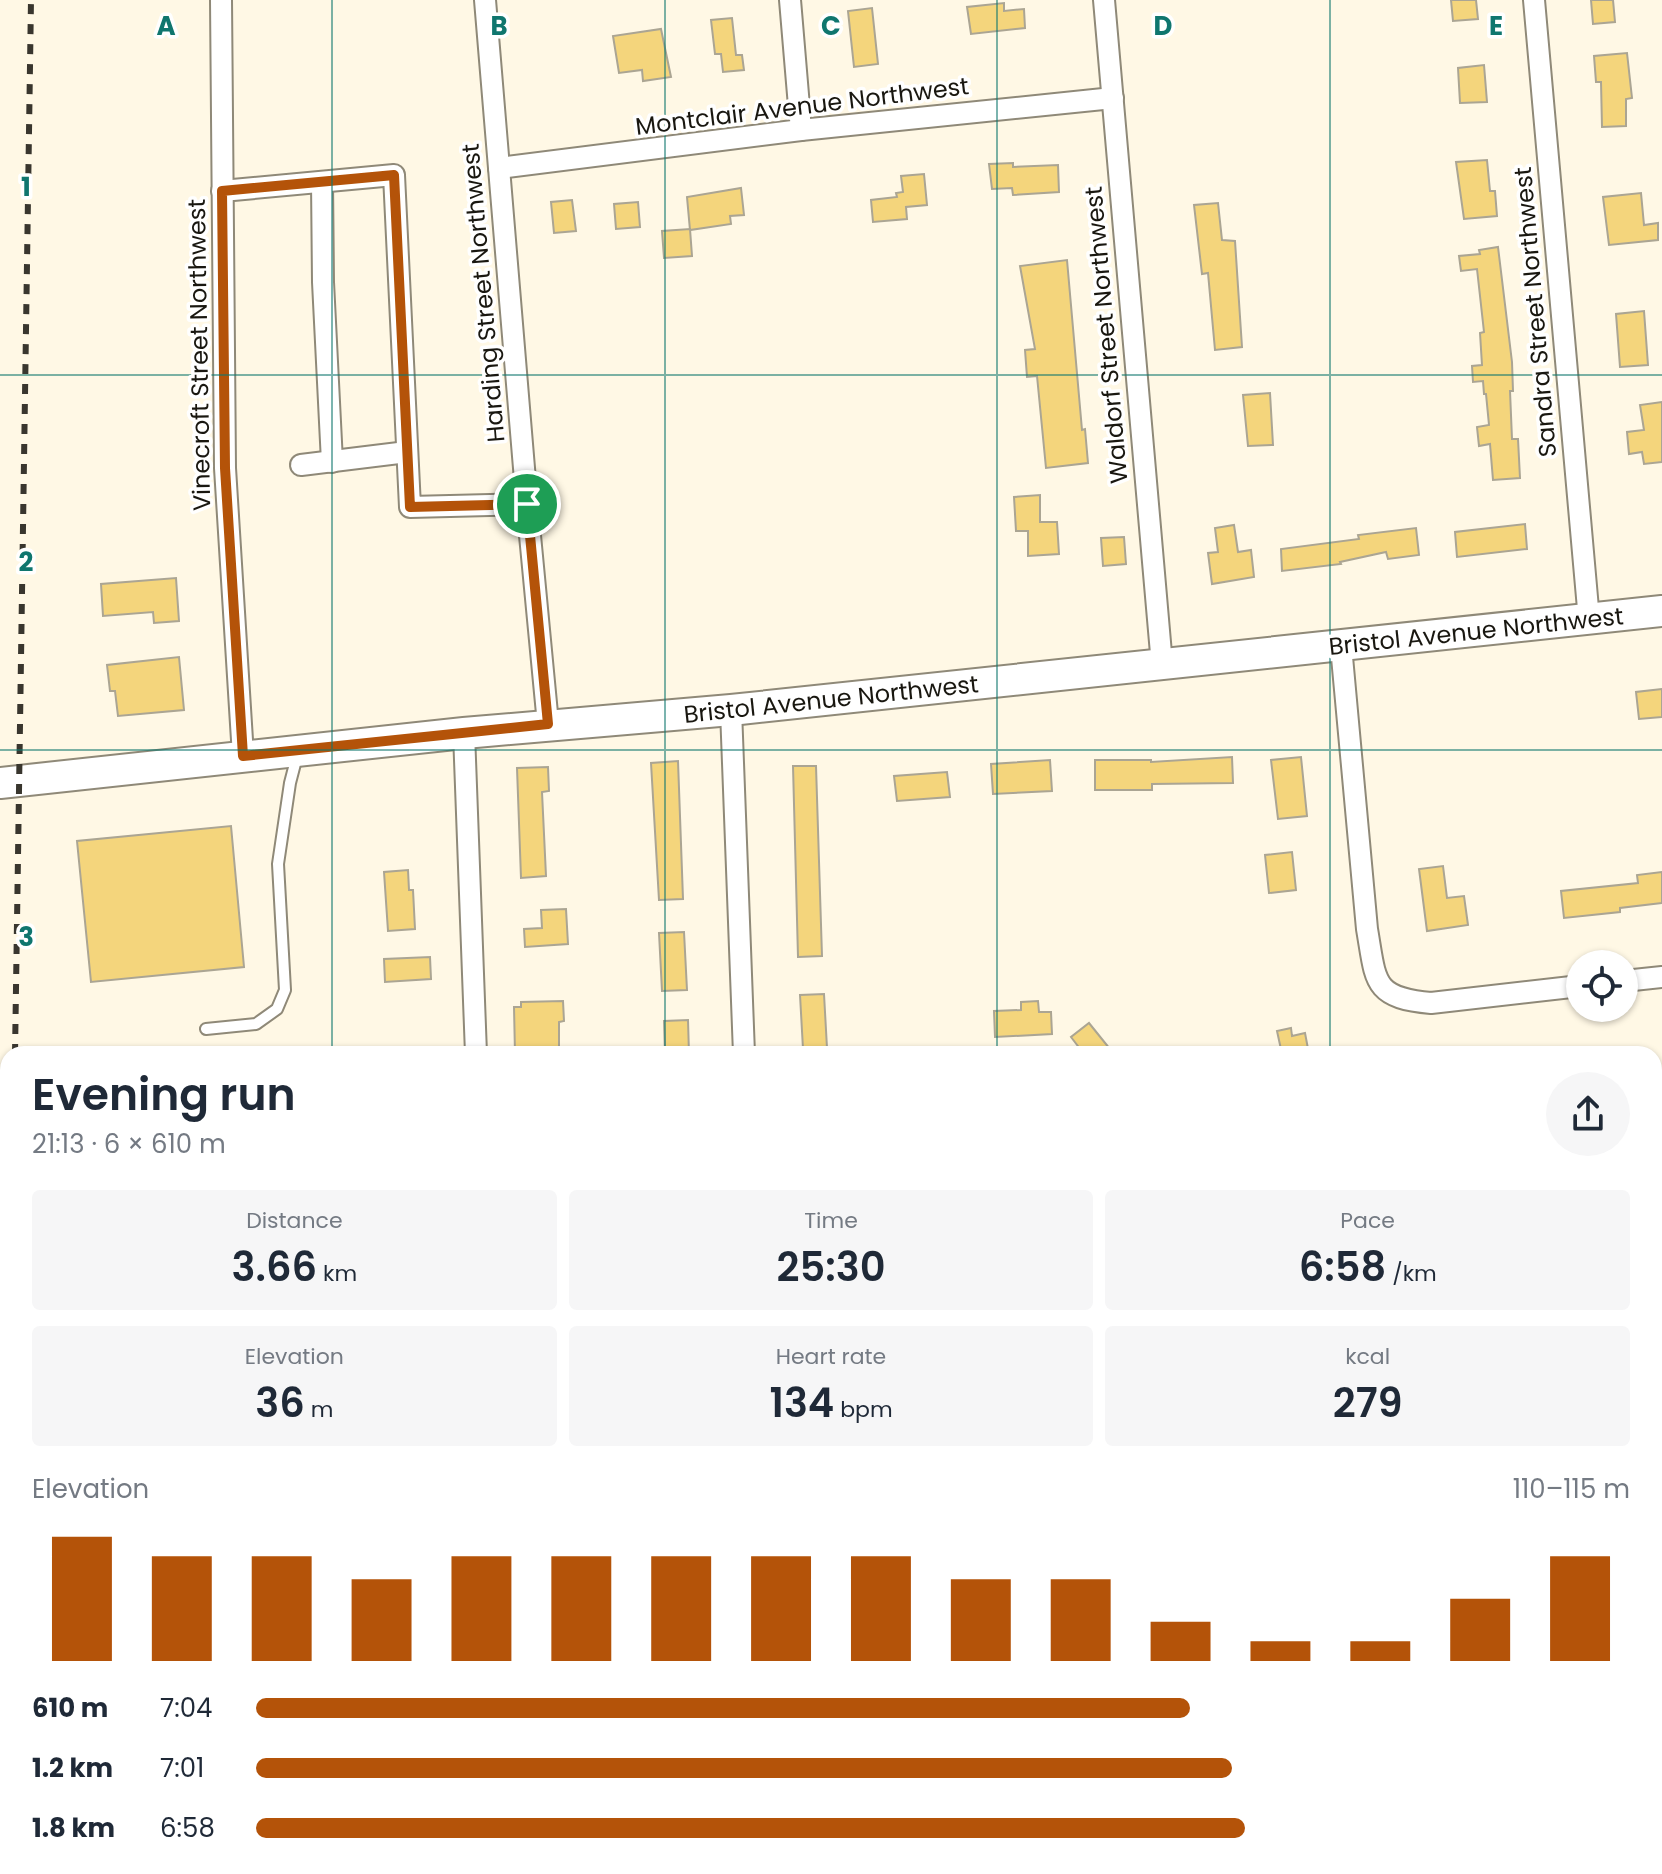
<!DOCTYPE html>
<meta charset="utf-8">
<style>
:root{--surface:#fff;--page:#f6f6f7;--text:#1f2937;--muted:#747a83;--accent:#b45309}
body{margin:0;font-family:Poppins,sans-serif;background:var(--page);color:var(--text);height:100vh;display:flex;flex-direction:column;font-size:30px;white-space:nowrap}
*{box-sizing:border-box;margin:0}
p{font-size:26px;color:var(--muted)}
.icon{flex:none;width:44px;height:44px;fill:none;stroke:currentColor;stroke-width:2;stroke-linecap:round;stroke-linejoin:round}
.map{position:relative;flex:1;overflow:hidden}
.details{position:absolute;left:0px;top:1046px;width:1662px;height:828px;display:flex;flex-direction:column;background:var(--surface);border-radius:24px 24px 0 0;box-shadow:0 2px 6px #0004}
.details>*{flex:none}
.buttons{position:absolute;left:1566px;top:950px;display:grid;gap:16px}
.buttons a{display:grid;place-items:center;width:72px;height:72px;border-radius:50%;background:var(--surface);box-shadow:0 2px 6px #0004;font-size:40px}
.pin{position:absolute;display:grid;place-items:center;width:68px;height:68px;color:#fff;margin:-34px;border:4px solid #fff;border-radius:50%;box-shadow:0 2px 8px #0007}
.round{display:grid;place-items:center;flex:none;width:84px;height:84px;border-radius:42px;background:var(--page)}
.summary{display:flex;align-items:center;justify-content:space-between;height:136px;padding:0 32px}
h1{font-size:44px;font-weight:600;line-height:60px}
.stats{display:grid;grid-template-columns:repeat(3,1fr);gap:12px;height:136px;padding:8px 32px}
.stats div{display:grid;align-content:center;border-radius:8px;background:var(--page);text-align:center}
.stats b{font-size:40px;font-weight:600}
.stats small{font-size:22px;font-weight:400}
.stats p{font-size:22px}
.chart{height:224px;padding:16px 32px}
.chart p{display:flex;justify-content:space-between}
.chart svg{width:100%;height:144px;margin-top:8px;stroke:var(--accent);stroke-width:6}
ul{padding:0 32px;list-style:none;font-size:26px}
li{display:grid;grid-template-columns:128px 96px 1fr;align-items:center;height:60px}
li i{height:20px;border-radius:10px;background:var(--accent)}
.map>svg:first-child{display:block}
.building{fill:#f4d57c;stroke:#aba593;stroke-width:2}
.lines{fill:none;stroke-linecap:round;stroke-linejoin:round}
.lane-casing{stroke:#8f8978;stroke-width:14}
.street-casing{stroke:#8f8978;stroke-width:24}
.secondary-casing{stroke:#8f8978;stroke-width:34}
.lane{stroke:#fff;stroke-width:10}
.street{stroke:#fff;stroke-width:20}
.secondary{stroke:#fff;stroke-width:30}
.rail{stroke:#39362e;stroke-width:6;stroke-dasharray:10 10;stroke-linecap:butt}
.route-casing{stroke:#fff;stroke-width:16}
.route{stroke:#b45309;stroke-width:10}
.grid{fill:none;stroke:#0f766e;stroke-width:2;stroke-opacity:0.55}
.labels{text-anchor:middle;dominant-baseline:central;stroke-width:7;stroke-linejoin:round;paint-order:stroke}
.street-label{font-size:24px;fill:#191710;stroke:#fff}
.grid-label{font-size:26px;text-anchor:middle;font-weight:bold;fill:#0f766e;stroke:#fff;stroke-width:7;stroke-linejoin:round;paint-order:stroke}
</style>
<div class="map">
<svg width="1662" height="1874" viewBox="0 0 1662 1874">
<rect width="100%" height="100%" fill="#fff8e5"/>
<g class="building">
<path d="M1451,0H1476L1478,19L1453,21Z"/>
<path d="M1591,0H1613L1615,22L1593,24Z"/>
<path d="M1004,3V11L1024,9L1025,28L971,34L967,7Z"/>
<path d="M872,8L878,64L854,67L848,11Z"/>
<path d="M732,18L736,55H742L744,70L723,72L721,54H715L711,20Z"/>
<path d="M661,29L671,77L643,81L642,70L619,73L613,36Z"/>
<path d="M1627,53L1632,98L1626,99V126L1602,127L1601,82H1596L1594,56Z"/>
<path d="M1484,65L1487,102L1460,103L1458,68Z"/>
<path d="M1487,160L1490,191H1495L1497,216L1464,219L1456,162Z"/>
<path d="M1013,163V167L1058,165L1059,192L1013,195L1012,188L992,189L989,164Z"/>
<path d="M924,174L927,205L906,207L907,219L873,222L871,200L897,197L896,193L903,192L901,176Z"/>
<path d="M741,188L744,215L730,216L731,224L690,230L687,197Z"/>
<path d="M1641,193L1644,225L1658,223V240L1609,245L1603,197Z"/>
<path d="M572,200L576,231L554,233L551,202Z"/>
<path d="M638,202L640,227L616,229L614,204Z"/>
<path d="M1218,203L1222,240L1235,241L1242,347L1215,350L1208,273L1202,274L1194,205Z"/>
<path d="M690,229L692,256L664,258L662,231Z"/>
<path d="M1498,247L1512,362L1513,391H1510L1512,439H1518L1520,478L1493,480L1490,444L1479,446L1477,427L1489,425L1486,394H1484L1483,381L1473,382L1472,366L1482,365L1480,333L1484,332L1477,269L1461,271L1459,256L1480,254L1479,250Z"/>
<path d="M1067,260L1082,430L1085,429L1088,463L1046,468L1037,376L1027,377L1025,350L1035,349L1020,266Z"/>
<path d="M1644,311L1648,365L1620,367L1616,314Z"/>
<path d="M1270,393L1273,445L1248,446L1243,395Z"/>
<path d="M1662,402V462L1644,464L1642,452L1629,454L1627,432L1644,430L1640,405Z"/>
<path d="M1040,495V522H1057L1059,554L1028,556V531H1016L1014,497Z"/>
<path d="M1525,524L1527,549L1457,557L1455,532Z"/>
<path d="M1234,525L1238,552L1251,550L1254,577L1212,584L1208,553L1218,552L1215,528Z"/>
<path d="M1416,528L1419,555L1388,559L1386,552L1340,562L1341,564L1282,571L1281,549L1359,539L1358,535Z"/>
<path d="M1124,537L1126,564L1103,566L1101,538Z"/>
<path d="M176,578L179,621L154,623L153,612L103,616L101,584Z"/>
<path d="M179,657L184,710L118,716L115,691H110L107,665Z"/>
<path d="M1662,689V717L1639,719L1636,692Z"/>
<path d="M1232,757L1233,783L1152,784V790H1095V760H1151V762Z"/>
<path d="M1301,757L1307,816L1278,819L1271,760Z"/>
<path d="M1050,760L1052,791L993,794L991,764Z"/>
<path d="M678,761L683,899L659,900L651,763Z"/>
<path d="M793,766H816L822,956L798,957Z"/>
<path d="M548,767L549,791L542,792L546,876L521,878L517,768Z"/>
<path d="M947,772L950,797L897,801L894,776Z"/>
<path d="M231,826L244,967L91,982L77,841Z"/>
<path d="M1292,852L1296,890L1269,893L1265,855Z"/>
<path d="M1443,866L1447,898L1464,896L1468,925L1427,931L1419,869Z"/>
<path d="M408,870L409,890H413L415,929L388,931L384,872Z"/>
<path d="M1662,872V903L1620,908V912L1564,918L1561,891L1638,883L1637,875Z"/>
<path d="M566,909L568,944L525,947L524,929L542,928L541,910Z"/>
<path d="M684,932L687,990L662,991L659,933Z"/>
<path d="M430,957L431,979L385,982L384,959Z"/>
<path d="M824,994L827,1048L803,1049L800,995Z"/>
<path d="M563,1001L564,1021L559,1022V1054H515L514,1007H521V1002Z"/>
<path d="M1038,1001L1039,1012H1051L1052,1034L995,1037L994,1011L1021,1010V1002Z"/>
<path d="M688,1020L689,1054H665L664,1021Z"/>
<path d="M1089,1023L1114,1054H1084L1071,1037Z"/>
<path d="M1291,1028L1292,1036L1305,1033L1309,1054H1282L1277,1031Z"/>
</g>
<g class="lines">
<defs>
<path id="lane" d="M206,1029L256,1024L277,1009L285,990L278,864L290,783L297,756"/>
<g id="street">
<path d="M221,0L225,468L243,756"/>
<path d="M485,0L527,504L548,724"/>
<path d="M790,0L801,130"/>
<path d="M1104,0L1162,665"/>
<path d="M1534,0L1589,620"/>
<path d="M499,168L801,130L1113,98"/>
<path d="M322,182L323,282L332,462"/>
<path d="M222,191L394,175L410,507L527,504"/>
<path d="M301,465L407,452"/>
<path d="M1341,646L1367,929C1376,981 1372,998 1431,1003L1580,986"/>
<path d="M731,710L744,1054"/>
<path d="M464,733L476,1054"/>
<path d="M1624,981L1662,977"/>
<path d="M1654,1771L1662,1781"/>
<path d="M1654,1840L1662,1834"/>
<path d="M501,1866L506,1874"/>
<path d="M771,1866V1874"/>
<path d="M1356,1866L1362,1874"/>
<path d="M1607,1874L1618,1866"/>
</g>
<path id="secondary" d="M0,783L464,733L731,710L1662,611"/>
</defs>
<use href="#lane" class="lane-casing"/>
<use href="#street" class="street-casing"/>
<use href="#secondary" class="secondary-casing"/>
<use href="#lane" class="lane"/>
<use href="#street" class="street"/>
<use href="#secondary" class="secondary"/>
<g class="rail">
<path d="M15,1054L31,0"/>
<path d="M21,1866L22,1874"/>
<path d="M0,1868L8,1419"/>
</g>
</g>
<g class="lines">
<defs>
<path id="route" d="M394,175L410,507L527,504L548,724L243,756L225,468L222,191Z"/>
</defs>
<use href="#route" class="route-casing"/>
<use href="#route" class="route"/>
</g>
<path class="grid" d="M332,0V1054M665,0V1054M997,0V1054M1330,0V1054M0,375H1662M0,750H1662M0,1124H8M1654,1124H1662M0,1499H8M1654,1499H1662M332,1866V1874M665,1866V1874M997,1866V1874M1330,1866V1874"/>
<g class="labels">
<g class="street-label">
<text transform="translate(802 106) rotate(-7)">Montclair Avenue Northwest</text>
<text transform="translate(483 293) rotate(-95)">Harding Street Northwest</text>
<text transform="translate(1535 312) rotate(-95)">Sandra Street Northwest</text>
<text transform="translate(1106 335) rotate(-95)">Waldorf Street Northwest</text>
<text transform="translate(199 355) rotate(-91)">Vinecroft Street Northwest</text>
<text transform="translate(1476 631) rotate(-6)">Bristol Avenue Northwest</text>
<text transform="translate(831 699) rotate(-6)">Bristol Avenue Northwest</text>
</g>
</g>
<g class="grid-label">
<text x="166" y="35">A</text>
<text x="499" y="35">B</text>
<text x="831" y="35">C</text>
<text x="1163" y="35">D</text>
<text x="1496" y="35">E</text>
<text x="26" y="196">1</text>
<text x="26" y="571">2</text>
<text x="26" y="946">3</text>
</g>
</svg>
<div class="buttons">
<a><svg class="icon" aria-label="locate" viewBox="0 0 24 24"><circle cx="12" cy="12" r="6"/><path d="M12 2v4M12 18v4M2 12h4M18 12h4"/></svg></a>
</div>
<div class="pin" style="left:527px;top:504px;background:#1e9e55"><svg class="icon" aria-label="arrive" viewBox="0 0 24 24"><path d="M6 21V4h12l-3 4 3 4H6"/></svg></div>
<section class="details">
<div class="summary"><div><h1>Evening run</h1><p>21:13 · 6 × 610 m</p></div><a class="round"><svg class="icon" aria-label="share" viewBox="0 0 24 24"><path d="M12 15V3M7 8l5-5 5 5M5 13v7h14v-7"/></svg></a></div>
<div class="stats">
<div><p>Distance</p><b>3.66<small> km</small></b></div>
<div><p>Time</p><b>25:30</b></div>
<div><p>Pace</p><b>6:58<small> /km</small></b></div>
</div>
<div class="stats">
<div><p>Elevation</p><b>36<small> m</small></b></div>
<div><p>Heart rate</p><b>134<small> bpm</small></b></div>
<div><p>kcal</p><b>279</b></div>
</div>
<div class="chart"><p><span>Elevation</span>110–115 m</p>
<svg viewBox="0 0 160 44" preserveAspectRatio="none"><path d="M5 44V6M15 44V12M25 44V12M35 44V19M45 44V12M55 44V12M65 44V12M75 44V12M85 44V12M95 44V19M105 44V19M115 44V32M125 44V38M135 44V38M145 44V25M155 44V12"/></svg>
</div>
<ul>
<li><b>610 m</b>7:04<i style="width:68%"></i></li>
<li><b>1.2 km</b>7:01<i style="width:71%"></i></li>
<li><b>1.8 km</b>6:58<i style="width:72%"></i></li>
</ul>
</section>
</div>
